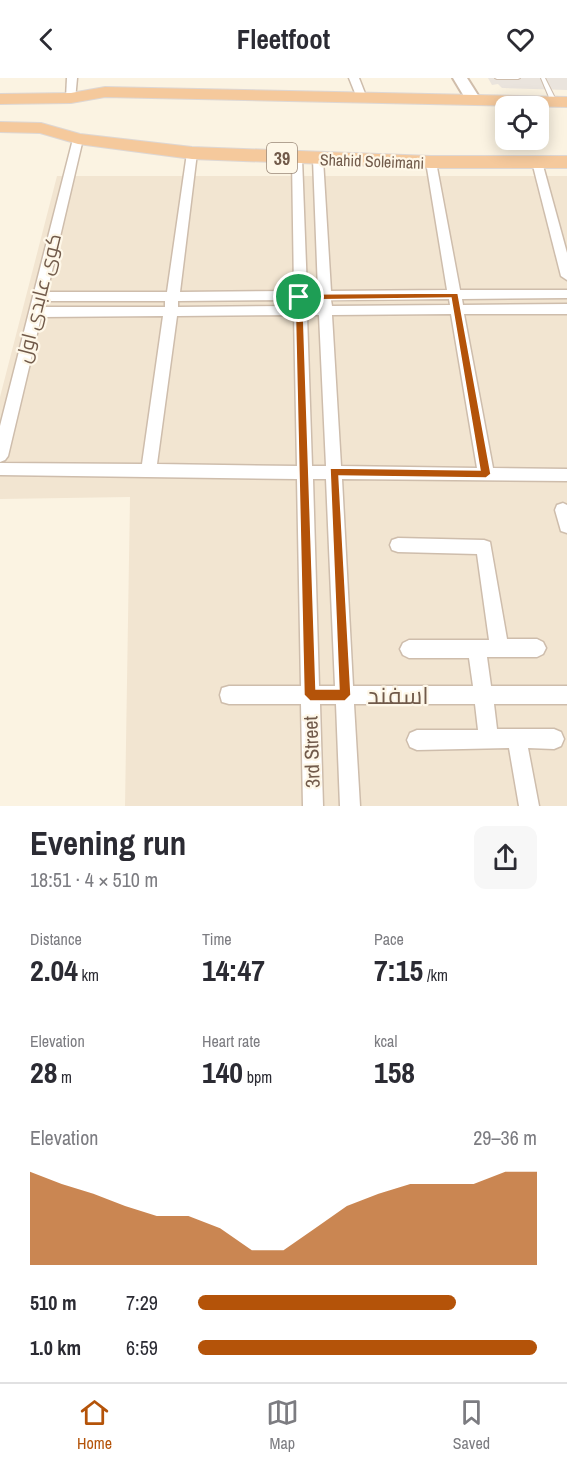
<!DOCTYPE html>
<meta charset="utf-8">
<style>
:root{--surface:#fff;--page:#f7f7f7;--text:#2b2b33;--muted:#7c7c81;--line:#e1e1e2;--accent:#b45309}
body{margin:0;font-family:"Archivo Narrow",Cairo,sans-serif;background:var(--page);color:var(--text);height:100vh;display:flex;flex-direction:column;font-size:22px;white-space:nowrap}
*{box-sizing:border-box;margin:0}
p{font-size:20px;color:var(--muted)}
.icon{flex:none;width:33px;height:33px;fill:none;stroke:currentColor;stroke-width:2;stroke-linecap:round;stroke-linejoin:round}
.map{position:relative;height:728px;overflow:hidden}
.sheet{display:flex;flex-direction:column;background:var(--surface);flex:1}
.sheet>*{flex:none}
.controls{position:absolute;left:495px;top:18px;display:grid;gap:12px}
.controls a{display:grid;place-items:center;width:54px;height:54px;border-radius:12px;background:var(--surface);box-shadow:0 3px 15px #0003;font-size:30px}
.pin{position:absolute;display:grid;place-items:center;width:51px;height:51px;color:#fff;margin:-26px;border:3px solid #fff;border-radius:50%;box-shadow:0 2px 6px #0007}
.round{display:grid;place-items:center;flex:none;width:63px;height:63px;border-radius:12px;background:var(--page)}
.headline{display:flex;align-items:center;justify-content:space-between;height:102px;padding:0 30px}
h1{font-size:33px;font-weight:800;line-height:45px}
.metrics{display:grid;grid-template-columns:repeat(3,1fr);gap:9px;height:102px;padding:6px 30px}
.metrics div{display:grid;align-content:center}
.metrics b{font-size:30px;font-weight:800}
.metrics small{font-size:16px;font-weight:400}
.metrics p{font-size:16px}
.chart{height:168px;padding:12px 30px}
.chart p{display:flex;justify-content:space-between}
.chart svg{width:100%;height:108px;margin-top:6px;fill:var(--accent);opacity:.7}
ul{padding:0 30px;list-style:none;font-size:20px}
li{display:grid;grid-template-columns:96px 72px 1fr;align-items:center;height:45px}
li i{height:15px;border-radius:8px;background:var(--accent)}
header{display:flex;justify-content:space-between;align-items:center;height:78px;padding:0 30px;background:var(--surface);font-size:27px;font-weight:800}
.tab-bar{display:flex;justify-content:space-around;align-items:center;height:84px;border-top:2px solid var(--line);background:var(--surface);font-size:16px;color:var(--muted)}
.tab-bar a{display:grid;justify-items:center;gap:3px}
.tab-bar .active{color:var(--accent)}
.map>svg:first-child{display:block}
.residential{fill:#f2e5d1}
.industrial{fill:#eae4dd}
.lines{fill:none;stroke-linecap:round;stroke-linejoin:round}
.service-casing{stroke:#cebdac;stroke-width:2}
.minor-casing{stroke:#cebdac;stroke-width:3}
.secondary-casing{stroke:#d0bdaa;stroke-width:4}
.trunk-casing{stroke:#ddd7d4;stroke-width:2}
.service{fill:#fff;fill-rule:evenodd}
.minor{fill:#fff;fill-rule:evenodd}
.secondary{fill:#fff;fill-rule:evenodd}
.trunk{fill:#f5c99c;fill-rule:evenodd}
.route{fill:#b45309;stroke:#fff;stroke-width:1.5;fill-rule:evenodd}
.labels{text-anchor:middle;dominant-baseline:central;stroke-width:4.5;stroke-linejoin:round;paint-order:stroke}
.far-street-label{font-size:16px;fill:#715a4a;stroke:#fef7e8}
.shield{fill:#fef7e8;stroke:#9b8979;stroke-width:1.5}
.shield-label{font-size:18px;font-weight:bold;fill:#715a4a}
.street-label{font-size:20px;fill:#715a4a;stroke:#fef7e8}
.near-street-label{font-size:24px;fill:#715a4a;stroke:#fef7e8}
</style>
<header><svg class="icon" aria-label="back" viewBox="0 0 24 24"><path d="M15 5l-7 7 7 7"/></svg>Fleetfoot<svg class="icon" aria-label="heart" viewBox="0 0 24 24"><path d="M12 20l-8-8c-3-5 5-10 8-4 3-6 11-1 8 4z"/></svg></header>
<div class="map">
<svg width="567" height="728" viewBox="0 0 567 728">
<rect width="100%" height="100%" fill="#fbf3e2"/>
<path class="residential" d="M57,98H567V728H125L130,419L0,421V319Z"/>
<path class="industrial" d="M488,0H567V12L502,10L498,6L492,7Z"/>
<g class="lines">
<defs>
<g id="service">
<path d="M495,0H520L518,1H497Z"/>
<path d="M541,0H545L557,24L556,25L551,24Z"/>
</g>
<g id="minor">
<path d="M67,0H77L75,22L66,20Z"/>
<path d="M349,0H359L366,18L365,20H357Z"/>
<path d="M78,58L83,61L47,214H167L187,75L192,72L197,75L180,214L294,213L292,80L297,77L302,80L307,213H318L313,81L318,78L323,81L331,213L447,212L426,84L431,81L436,84L460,212H567V220L462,221L463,227L567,226V236H464L493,390L567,391V403L342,401L353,608H473L469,580H409L403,577L400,571L403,565L409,562H489L477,476L398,474L392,472L390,467L392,462L398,460L484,462L490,464L507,561H537L543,564L546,570L543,576L537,579H487L491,608H567V626H494L497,651H554L561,654L564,661L561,668L554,671L528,670L539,728H519L509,670L417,672L410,669L407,662L410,655L417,652H478L475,626H354L360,728H340L336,626H320L323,728H303L301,626H229L222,624L220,617L222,610L229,608H301L297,401L0,397V385L142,386L163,238L41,239L8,378L5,382L0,384V348L73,61ZM449,221L450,227L332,228L331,222ZM294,222V228L178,229V223ZM307,222H318L319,228H307ZM45,223H165V229H43ZM451,236L477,390L341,388L332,237ZM294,237L297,388L157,386L177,238ZM307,237H319L326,388H312ZM313,401H326L335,608H319Z"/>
<path d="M537,81L542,84L567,175V202L561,198L532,84Z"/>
<path d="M563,425L567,427V455L561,453L555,432L557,427Z"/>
</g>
<path id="secondary" d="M453,0H467L481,22L478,25H468Z"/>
<g id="trunk">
<path d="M105,9L567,19V29L105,19L71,25L0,26V16L71,15Z"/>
<path d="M0,44L41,45L80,56L192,69L431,78H567V90H431L192,81L78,66L40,55L0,54Z"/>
</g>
</defs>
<use href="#service" class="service-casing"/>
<use href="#minor" class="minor-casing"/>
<use href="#secondary" class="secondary-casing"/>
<use href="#trunk" class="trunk-casing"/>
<use href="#service" class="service"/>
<use href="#minor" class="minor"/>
<use href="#secondary" class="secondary"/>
<use href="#trunk" class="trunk"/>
</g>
<path class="route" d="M458,215L491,396L486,400L339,398L351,617L345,623H310L304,617L295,219L299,216ZM451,220L480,392L330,390L339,611H316L303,222Z"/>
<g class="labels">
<g class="far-street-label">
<text transform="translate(372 83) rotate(2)">Shahid Soleimani</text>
</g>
<rect class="shield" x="267" y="65" width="30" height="30" rx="4.5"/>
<g class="shield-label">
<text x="282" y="80">39</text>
</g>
<g class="street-label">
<text transform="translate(38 220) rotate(-76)">کوی عابدی اول</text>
<text transform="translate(311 674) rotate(-92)">3rd Street</text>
</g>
<g class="near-street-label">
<text x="398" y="617">اسفند</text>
</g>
</g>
</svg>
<div class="controls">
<a><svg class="icon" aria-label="locate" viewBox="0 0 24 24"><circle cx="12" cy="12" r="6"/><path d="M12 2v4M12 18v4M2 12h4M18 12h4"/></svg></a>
</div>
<div class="pin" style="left:299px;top:219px;background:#1e9e55"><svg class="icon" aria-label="arrive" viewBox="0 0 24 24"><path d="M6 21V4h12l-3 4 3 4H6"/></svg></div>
</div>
<section class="sheet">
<div class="headline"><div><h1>Evening run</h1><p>18:51 · 4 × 510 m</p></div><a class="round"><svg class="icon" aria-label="share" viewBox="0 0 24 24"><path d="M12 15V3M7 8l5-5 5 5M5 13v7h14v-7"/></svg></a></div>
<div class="metrics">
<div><p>Distance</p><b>2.04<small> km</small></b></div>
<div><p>Time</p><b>14:47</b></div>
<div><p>Pace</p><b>7:15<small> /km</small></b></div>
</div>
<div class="metrics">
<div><p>Elevation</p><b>28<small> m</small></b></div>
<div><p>Heart rate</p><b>140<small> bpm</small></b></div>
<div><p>kcal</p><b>158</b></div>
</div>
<div class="chart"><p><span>Elevation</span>29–36 m</p>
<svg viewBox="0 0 160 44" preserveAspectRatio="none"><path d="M0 44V6L10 11L20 15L30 20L40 24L50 24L60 29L70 38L80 38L90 29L100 20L110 15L120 11L130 11L140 11L150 6L160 6V44z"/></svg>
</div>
<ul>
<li><b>510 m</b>7:29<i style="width:76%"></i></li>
<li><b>1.0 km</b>6:59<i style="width:100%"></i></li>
</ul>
</section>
<nav class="tab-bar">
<a class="active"><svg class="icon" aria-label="home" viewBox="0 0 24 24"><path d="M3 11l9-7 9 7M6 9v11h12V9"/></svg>Home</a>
<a><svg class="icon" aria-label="map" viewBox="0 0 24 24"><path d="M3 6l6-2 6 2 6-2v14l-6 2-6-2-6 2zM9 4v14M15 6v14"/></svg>Map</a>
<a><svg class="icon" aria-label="saved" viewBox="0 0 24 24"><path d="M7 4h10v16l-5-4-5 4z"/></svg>Saved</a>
</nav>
